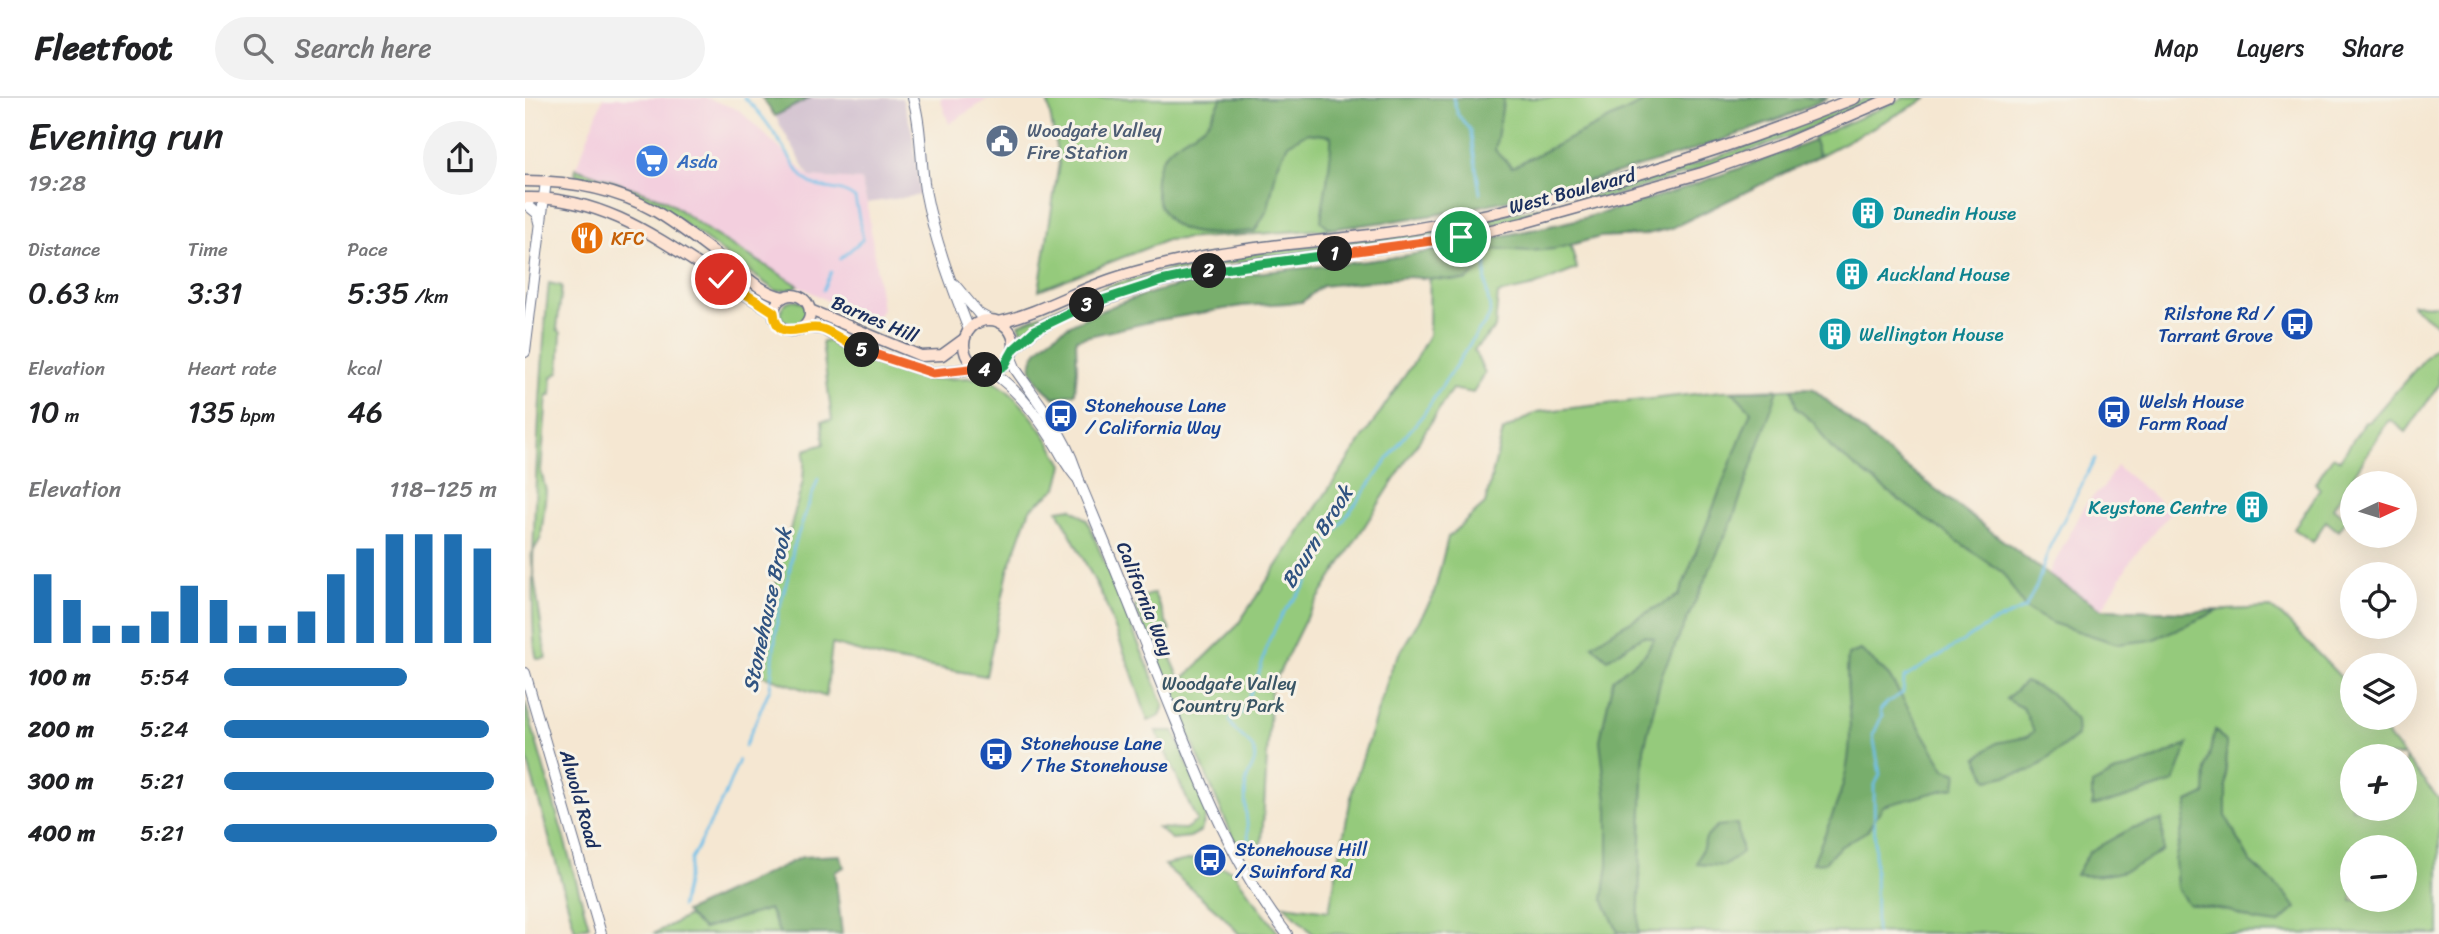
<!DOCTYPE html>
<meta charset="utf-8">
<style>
:root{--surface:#fff;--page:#f2f2f2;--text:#202124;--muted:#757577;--line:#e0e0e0;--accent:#1f6fb2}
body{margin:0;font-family:Sriracha,sans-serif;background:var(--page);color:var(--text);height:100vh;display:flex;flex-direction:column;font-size:26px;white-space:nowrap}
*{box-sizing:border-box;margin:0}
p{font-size:23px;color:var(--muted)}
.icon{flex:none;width:38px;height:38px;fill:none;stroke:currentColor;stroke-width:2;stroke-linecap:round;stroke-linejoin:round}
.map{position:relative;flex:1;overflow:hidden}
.drawer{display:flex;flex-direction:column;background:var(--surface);width:525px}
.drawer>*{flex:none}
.needle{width:46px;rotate:86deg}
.tools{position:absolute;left:1815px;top:373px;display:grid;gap:14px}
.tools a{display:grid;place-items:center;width:77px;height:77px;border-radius:50%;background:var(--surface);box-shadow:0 7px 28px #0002;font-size:35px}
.pin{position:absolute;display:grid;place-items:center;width:60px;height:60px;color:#fff;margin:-30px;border:4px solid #fff;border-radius:50%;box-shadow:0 2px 7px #0007}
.km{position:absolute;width:35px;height:35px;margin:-18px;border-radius:50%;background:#222;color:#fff;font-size:19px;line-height:35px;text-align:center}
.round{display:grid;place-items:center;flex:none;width:74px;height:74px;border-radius:37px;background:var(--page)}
.summary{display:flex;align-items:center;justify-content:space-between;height:119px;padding:0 28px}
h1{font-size:38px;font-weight:600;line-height:52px}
.metrics{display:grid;grid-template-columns:repeat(3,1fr);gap:10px;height:119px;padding:7px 28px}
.metrics div{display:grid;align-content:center}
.metrics b{font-size:30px;font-weight:600}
.metrics small{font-size:19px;font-weight:400}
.metrics p{font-size:19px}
.chart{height:196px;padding:14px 28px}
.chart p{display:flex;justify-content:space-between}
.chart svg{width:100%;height:126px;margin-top:7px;stroke:var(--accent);stroke-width:6}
ul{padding:0 28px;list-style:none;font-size:23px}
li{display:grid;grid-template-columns:112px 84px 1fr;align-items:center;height:52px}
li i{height:18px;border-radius:9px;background:var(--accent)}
header{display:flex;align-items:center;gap:42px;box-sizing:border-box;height:98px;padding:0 35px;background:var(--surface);border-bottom:2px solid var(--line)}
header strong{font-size:33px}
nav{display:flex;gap:38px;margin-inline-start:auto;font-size:24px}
.search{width:490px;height:63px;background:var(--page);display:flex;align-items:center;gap:18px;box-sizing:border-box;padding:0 24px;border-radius:38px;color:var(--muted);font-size:26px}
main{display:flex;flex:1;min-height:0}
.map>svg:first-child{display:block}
.built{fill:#f3cfde}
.industrial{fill:#cfbdce}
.green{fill:#95ca7c;stroke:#587c6d;stroke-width:2;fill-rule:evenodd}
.forest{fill:#78ae6c;stroke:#4a6e65;stroke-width:2}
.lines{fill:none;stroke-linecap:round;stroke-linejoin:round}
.stream{stroke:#6ebfe9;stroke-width:2.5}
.tertiary-casing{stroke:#676f87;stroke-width:12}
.secondary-casing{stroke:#676f87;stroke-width:13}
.tertiary{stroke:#fff;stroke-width:10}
.secondary{stroke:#fee3d2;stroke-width:10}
.split-1-casing{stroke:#fff;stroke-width:14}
.split-2-casing{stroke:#fff;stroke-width:14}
.split-3-casing{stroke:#fff;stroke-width:14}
.split-4-casing{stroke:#fff;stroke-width:14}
.split-5-casing{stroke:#fff;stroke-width:14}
.split-6-casing{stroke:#fff;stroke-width:14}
.split-7-casing{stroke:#fff;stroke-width:14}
.split-1{stroke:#f0652b;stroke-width:9}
.split-2{stroke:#22a559;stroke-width:9}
.split-3{stroke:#22a559;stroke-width:9}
.split-4{stroke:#22a559;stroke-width:9}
.split-5{stroke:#f0652b;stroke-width:9}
.split-6{stroke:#f5b400;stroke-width:9}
.split-7{stroke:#f5b400;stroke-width:9}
.labels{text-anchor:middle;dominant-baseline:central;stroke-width:6;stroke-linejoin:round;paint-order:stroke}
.service-label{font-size:19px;fill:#4e5e75;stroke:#f7f3e8;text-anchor:start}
.shop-label{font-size:19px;fill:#366cbe;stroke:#f7f3e8;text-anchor:start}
.street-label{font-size:19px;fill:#1b2f5e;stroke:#f7f3e8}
.culture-label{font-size:19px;fill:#0d838f;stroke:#f7f3e8;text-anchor:start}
.food-label{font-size:19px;fill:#c56008;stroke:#f7f3e8;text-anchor:start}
.transit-label{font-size:19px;fill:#164399;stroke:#f7f3e8;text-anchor:start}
.park-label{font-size:19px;fill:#3a5666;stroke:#f7f3e8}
.water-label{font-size:21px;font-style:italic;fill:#305381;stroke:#f7f3e8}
</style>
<header>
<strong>Fleetfoot</strong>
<div class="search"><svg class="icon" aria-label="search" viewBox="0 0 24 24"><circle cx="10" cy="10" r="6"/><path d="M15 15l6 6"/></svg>Search here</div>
<nav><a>Map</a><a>Layers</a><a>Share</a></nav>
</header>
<main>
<section class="drawer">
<div class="summary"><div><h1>Evening run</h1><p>19:28</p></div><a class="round"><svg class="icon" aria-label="share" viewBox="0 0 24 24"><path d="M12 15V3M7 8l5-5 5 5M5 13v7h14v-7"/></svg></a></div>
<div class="metrics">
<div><p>Distance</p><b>0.63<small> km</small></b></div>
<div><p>Time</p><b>3:31</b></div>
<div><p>Pace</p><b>5:35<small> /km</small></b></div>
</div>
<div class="metrics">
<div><p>Elevation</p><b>10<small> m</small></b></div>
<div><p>Heart rate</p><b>135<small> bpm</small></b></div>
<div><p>kcal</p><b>46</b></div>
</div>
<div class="chart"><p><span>Elevation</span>118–125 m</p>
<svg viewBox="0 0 160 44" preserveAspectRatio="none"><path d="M5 44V20M15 44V29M25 44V38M35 44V38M45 44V33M55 44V24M65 44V29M75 44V38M85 44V38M95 44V33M105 44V20M115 44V11M125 44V6M135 44V6M145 44V6M155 44V11"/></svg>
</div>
<ul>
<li><b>100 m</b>5:54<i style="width:67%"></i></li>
<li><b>200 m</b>5:24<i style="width:97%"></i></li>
<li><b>300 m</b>5:21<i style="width:99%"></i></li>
<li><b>400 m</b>5:21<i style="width:100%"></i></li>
</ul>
</section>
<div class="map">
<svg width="1914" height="836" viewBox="0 0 1914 836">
<rect width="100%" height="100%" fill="#f7f3e8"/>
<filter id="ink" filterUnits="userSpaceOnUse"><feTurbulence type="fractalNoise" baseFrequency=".0143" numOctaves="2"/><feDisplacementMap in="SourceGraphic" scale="14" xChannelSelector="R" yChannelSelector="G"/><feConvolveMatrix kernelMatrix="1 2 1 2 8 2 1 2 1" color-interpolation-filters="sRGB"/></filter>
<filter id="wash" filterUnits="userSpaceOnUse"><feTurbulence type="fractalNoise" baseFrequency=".00686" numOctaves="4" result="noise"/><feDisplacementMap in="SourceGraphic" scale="28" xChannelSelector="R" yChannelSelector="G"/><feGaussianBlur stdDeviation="1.57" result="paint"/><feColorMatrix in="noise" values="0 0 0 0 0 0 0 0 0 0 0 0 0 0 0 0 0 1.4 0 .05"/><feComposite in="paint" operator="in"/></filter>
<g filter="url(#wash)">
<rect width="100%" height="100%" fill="#f5e7d2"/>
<g class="built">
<path d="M78,0H182L214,12L285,79L336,82L342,105L357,212L349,224L339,222L263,182L172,126L141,102L51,70Z"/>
<path d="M415,0H464L424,26Z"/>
<path d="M1591,368L1647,413L1607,460L1577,511L1523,477L1562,404L1578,390Z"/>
</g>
<path class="industrial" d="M285,0H377L387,33L395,97L342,105L336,82L285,79L250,18Z"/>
<g class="green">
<path d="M522,0H1303L1251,23L1077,80L931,113L806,131L642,142L514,192L534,65Z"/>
<path d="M1342,0H1356C1222,59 1076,109 932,133L931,127C998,113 1067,100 1133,79C1203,56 1274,30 1342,0Z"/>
<path d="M1379,0H1403L1294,58L1288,40Z"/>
<path d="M51,70L141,102L185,134L273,187L268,191L251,193L140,112L50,76Z"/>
<path d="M1040,125L1052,171L1009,188L973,196L970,230L949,252L960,276L948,295L927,291L781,520L746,591L737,743L731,750H725L718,743L711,747L610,509L615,500L629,495L645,533L638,535L640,547L656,583L711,529L889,264L904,237L905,152Z"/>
<path d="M915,131L916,136C867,144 818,152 768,158C721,164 672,168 626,181C582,194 538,211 497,233L494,226L583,188L680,162Z"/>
<path d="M24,185L37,188L32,231L36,235L34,274L27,279L26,297H22L16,373L21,393L16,440L6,457L21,560L12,561C0,528 17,242 24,185Z"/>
<circle cx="269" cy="215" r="13"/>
<path d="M1887,206L1914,207V224L1911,226L1887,208Z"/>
<path d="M305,242C335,257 366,274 400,280C419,283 440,278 460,281C490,287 524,341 538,367L532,390L505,411L483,473L461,578L360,561L307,546L301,599L237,577L236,540L278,383L280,352L299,346L297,323L307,322L297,244Z"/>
<path d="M1910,249L1914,253V287L1881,334L1866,322L1863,323L1808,410L1821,421L1813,433L1801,423L1788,444L1769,431L1795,391L1790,385L1808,358L1815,362L1840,324H1844Z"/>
<path d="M1287,290L1367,358L1523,477L1577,511L1656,514L1746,510L1758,519L1827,591V620H1849L1879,658H1827V710H1880V659L1914,701V836L1093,834V836H788L759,807L804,813L828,689L868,566L908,499L923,439L960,406L978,333L1012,314L1196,293ZM1827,749H1880V802H1827Z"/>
<path d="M546,410L562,422L639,607L635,618L623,623L607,575L578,499L533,412Z"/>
<path d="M0,604L64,828L50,832L0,654Z"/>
<path d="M631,633H649L682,714L676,733L665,739L647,741L633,730L660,731L672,723Z"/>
<path d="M667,761L707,772L754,836H714L699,819L639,767Z"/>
<path d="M244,811L255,836H128L163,818L178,831Z"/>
</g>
<g class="forest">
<path d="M237,0H285L250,18Z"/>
<path d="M697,0H979L970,52L987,69L1127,0H1303C1185,53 1059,87 932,113C891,121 848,125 806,131L796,123C799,94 807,68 806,38L782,35L763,46L752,69L743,111L730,133C708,134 681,139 660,132C630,123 622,78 641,55C651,42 667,37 680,27C687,21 692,8 697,0Z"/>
<path d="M1289,43L1294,58L1147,130L1118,137L1075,139L1030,151L1005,153L971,151L958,155L953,161V173L940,183L882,179L797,188L777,204L717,208L629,223L551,241L552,271L550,295L530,300C503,279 496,262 527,239C542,227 559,220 578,212C672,171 777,174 878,158C931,149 985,137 1038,125C1124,105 1207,73 1289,43Z"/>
<path d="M1287,290L1367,358L1523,477L1577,511L1656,514L1695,512L1627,542L1593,546L1527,525L1500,510L1478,475L1374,402L1306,350L1288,324L1271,310L1267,291Z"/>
<path d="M1253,292L1208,421L1137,576L1119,651L1113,836L1093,834L1078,801L1083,767V713L1075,642L1088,581L1120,556L1129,540L1118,538L1083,561L1067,547L1095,529L1154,497L1226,313L1207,293Z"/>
<path d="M1336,552L1364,578L1420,671L1432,675L1430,689L1358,708L1342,733L1315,749L1300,764L1288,765C1302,729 1321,692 1324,653C1328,621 1319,588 1323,557Z"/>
<path d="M1500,584L1526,595L1551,622L1552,638L1508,672L1463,682L1452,660L1471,645L1502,639L1509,633L1498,610L1481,601Z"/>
<path d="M1690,632L1701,644V718L1726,765L1761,796L1771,810L1753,826L1730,823L1705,813L1663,806L1652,790L1650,762L1663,704L1680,696L1681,671Z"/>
<path d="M1663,646L1649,684L1594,702L1567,708V686L1591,674L1625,663Z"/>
<path d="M1637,722L1638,752C1609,773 1587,780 1551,777L1564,754L1607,730Z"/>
<path d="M1212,726L1217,755L1199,768L1172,766L1181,740L1192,728Z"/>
<path d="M315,757L319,769L310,774L317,836H255L244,811L178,831L160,814L277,759Z"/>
</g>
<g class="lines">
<g class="stream">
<path d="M219,0C237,15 249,35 262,55C268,64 273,76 281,82C295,94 314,87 330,100L338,141L315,161"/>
<path d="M928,0L933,17L945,31L955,95"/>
<path d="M298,192L306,174"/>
<path d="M220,648L245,590L253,516L265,471L268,450L293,381"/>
<path d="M724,747C723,727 718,704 721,685C723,673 733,665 729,653C725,640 709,637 705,623L708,616L717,615L734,575L744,542L758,515L777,492L791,470L802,445L877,342L898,317L952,235C973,212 963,213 961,188C960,178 961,168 961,159"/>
<path d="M156,809L166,761L199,699L214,662"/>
<path d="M1351,836L1349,689L1355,676L1348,637L1357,618L1355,612L1363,604L1378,595L1379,580L1465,526L1500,510L1512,487L1525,448L1570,361"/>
</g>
</g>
</g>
<g filter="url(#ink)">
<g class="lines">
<defs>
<g id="tertiary">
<path d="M388,0C397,30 395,61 400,92C409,140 426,186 444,232"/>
<path d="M0,105L13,116L15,124"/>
<path d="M429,186L454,216L465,222"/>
<path d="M0,254L21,83"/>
<path d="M486,260L491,272C515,307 544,341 554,383C585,456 614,531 644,605C677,686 707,766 762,836"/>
<path d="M464,272C492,290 513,318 530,346C538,359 543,371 554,382"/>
<path d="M0,575L76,836"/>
</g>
<g id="secondary">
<path d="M0,83C44,83 91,91 130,113C154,127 177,146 200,163C220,176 234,194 258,199"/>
<path d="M0,100C75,98 130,138 190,177C209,190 229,202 249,214"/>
<circle cx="267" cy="215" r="18"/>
<path d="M285,212L396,258L417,257L439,241"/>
<circle cx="464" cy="247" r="25"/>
<path d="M474,224C514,215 548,194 587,181C615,171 645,165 674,159C756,143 839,142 921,125C1061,97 1197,53 1330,0"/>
<path d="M280,229L298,231L333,251L408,275L454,270"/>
<path d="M489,251L510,232L549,212L636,183L721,167L931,140L998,125L1177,75L1261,45L1366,0"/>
</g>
</defs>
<use href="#tertiary" class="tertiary-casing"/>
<use href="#secondary" class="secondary-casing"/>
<use href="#tertiary" class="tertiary"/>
<use href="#secondary" class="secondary"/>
</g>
</g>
<g class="lines" filter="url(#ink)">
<defs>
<path id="split-1" d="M810,156L936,139"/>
<path id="split-2" d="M684,173L810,156"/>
<path id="split-3" d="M562,207L636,183L684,173"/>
<path id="split-4" d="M460,272L473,271L480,267L489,251L510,232L562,207"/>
<path id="split-5" d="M337,252L408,275L454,270L460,272"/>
<path id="split-6" d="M232,203L249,214C252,247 278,225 297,231C310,235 323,247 337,252"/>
<path id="split-7" d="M196,181L232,203"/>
</defs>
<use href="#split-1" class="split-1-casing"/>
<use href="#split-2" class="split-2-casing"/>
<use href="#split-3" class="split-3-casing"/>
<use href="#split-4" class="split-4-casing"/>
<use href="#split-5" class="split-5-casing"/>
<use href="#split-6" class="split-6-casing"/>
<use href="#split-7" class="split-7-casing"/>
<use href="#split-1" class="split-1"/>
<use href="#split-2" class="split-2"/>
<use href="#split-3" class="split-3"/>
<use href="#split-4" class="split-4"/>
<use href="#split-5" class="split-5"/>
<use href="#split-6" class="split-6"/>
<use href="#split-7" class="split-7"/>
</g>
<defs>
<symbol id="civic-disc" viewBox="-11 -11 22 22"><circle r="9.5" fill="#5c6f8a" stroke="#f7f3e8"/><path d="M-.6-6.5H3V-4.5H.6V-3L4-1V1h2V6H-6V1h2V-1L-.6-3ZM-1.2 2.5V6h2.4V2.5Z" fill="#fff"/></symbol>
<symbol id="supermarket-disc" viewBox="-11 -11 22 22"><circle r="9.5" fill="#3f7fe0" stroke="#f7f3e8"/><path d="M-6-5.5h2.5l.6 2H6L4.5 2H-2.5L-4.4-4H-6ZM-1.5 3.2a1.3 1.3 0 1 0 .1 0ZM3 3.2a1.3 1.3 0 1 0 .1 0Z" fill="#fff"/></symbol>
<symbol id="building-disc" viewBox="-11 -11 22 22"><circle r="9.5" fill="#0f9aa8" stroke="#f7f3e8"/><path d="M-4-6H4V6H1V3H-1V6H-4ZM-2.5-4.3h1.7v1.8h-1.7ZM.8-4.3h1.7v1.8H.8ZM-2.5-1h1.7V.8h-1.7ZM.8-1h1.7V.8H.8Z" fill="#fff"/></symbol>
<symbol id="restaurant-disc" viewBox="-11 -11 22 22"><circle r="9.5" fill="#e8710a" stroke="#f7f3e8"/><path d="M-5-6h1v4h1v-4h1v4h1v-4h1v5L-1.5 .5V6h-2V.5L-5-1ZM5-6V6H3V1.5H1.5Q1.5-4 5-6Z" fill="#fff"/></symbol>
<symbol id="bus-disc" viewBox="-11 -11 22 22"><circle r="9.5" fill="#1a4fb4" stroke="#f7f3e8"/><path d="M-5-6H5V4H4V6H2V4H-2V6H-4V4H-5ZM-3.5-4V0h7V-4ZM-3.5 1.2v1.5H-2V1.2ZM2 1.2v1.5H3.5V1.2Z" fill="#fff"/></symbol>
</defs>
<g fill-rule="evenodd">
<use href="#civic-disc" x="458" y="24" width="38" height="38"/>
<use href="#supermarket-disc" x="108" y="44" width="38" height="38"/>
<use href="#building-disc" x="1324" y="96" width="38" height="38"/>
<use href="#restaurant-disc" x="43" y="121" width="38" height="38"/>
<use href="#building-disc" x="1308" y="157" width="38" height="38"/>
<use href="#bus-disc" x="1753" y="207" width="38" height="38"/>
<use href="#building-disc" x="1291" y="217" width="38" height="38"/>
<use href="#bus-disc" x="1570" y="295" width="38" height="38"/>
<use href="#bus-disc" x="517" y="299" width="38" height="38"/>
<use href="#building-disc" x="1708" y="390" width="38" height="38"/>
<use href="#bus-disc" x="452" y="637" width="38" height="38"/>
<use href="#bus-disc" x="666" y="743" width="38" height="38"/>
</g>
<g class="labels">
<g class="service-label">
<text x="502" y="32">Woodgate Valley<tspan x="502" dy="22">Fire Station</tspan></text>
</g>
<g class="shop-label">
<text x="152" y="63">Asda</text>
</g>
<g class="street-label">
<text transform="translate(1047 93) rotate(-15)">West Boulevard</text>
<text transform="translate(350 221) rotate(23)">Barnes Hill</text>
<text transform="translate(620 501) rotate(68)">California Way</text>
<text transform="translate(55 701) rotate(74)">Alwold Road</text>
</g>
<g class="culture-label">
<text x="1368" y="115">Dunedin House</text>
<text x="1352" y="176">Auckland House</text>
<text x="1334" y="236">Wellington House</text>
<text x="1702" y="409" text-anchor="end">Keystone Centre</text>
</g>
<g class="food-label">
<text x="86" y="140">KFC</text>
</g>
<g class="transit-label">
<text x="1748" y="215" text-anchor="end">Rilstone Rd /<tspan x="1748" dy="22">Tarrant Grove</tspan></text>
<text x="1614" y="303">Welsh House<tspan x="1614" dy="22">Farm Road</tspan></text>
<text x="560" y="307">Stonehouse Lane<tspan x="560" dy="22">/ California Way</tspan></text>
<text x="496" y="645">Stonehouse Lane<tspan x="496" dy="22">/ The Stonehouse</tspan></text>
<text x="710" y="751">Stonehouse Hill<tspan x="710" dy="22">/ Swinford Rd</tspan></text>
</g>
<g class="park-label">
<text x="704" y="585">Woodgate Valley<tspan x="704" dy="22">Country Park</tspan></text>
</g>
<g class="water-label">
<text transform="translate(792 439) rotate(-58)">Bourn Brook</text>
<text transform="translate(242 512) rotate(-78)">Stonehouse Brook</text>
</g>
</g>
</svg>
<div class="tools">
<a><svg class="needle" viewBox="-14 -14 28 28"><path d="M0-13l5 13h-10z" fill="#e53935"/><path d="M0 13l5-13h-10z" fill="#757577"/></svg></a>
<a><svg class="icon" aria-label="locate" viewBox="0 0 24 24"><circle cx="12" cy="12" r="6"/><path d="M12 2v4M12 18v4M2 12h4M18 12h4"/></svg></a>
<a><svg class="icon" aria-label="layers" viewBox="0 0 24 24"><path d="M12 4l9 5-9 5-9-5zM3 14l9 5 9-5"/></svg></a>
<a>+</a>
<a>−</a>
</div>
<div class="pin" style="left:936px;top:139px;background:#1e9e55"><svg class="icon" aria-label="arrive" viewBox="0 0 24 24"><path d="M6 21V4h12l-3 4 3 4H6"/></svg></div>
<div class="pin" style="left:196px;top:181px;background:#d93025"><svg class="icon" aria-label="check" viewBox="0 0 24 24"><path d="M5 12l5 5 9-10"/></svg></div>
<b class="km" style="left:810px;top:156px">1</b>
<b class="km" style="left:684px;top:173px">2</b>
<b class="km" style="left:562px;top:207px">3</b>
<b class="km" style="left:460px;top:272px">4</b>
<b class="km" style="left:337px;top:252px">5</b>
</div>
</main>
